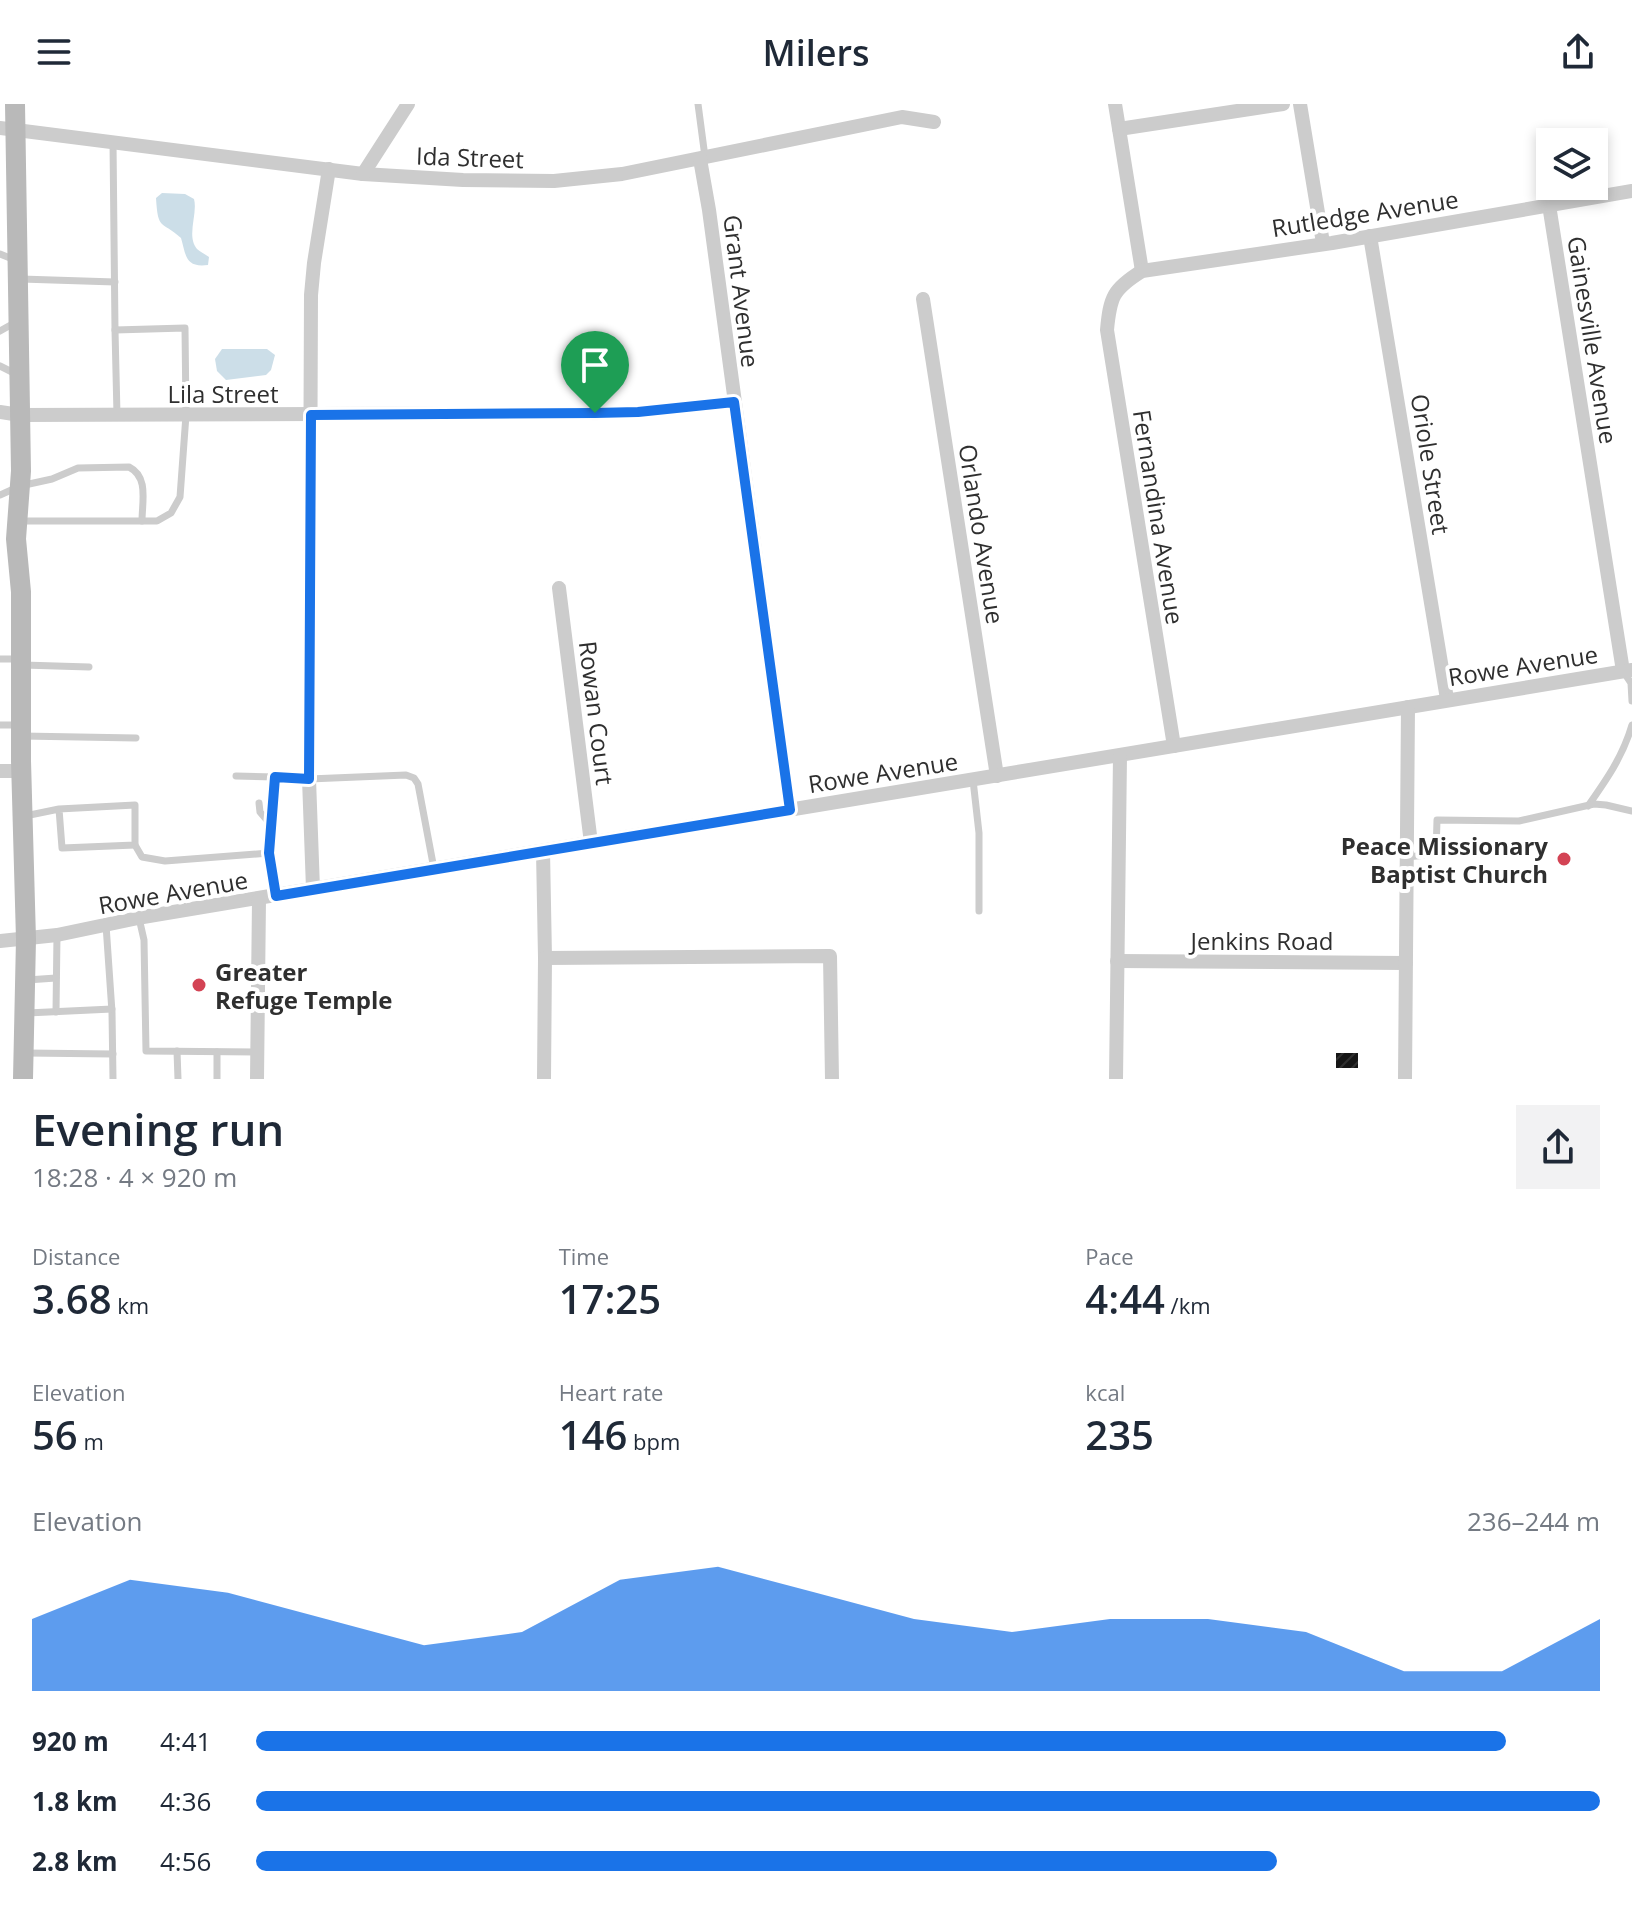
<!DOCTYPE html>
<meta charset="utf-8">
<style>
:root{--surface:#fff;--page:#f2f2f3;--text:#1f2937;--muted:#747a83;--accent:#1a73e8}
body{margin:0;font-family:"Open Sans",sans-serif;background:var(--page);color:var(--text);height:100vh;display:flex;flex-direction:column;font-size:30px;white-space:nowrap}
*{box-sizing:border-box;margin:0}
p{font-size:26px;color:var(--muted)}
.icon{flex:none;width:44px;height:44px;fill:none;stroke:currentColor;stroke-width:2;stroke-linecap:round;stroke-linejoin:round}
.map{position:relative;height:975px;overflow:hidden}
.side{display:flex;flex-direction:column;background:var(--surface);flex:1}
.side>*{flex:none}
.controls{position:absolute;left:1536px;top:24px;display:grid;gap:16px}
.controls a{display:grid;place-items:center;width:72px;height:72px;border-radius:0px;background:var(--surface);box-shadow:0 4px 12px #0003;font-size:40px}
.pin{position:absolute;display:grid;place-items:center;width:68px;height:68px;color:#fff;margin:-82px -34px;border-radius:50% 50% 50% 0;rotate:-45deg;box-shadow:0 0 8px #0007}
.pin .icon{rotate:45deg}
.round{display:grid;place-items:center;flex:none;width:84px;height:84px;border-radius:0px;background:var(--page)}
.headline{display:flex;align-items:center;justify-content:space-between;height:136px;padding:0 32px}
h1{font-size:44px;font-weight:600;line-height:60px}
.figures{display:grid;grid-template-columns:repeat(3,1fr);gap:12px;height:136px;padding:8px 32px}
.figures div{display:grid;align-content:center}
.figures b{font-size:40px;font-weight:600}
.figures small{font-size:22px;font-weight:400}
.figures p{font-size:22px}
.chart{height:224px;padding:16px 32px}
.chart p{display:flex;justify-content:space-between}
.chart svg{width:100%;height:144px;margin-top:8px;fill:var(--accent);opacity:.7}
ul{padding:0 32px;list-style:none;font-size:26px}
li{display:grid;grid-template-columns:128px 96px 1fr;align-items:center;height:60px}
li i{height:20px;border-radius:10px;background:var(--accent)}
header{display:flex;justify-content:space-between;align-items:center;height:104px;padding:0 32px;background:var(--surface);font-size:36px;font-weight:600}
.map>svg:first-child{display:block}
.water{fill:#ccdee8}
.building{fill:url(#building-hatch)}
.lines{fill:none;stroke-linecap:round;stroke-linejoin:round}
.lane{stroke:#ccc;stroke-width:7}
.street{stroke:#ccc;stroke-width:14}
.secondary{stroke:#b9b9b9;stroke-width:20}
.route-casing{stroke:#fff;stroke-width:16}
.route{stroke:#1a73e8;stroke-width:10}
.poi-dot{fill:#d34354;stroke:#fff;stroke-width:3}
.labels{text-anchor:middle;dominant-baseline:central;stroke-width:8;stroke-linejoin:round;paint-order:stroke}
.street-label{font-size:24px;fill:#2f2f2f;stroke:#fff}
.poi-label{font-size:24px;font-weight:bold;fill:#2f2f2f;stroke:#fff;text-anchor:end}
</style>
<header><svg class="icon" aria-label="menu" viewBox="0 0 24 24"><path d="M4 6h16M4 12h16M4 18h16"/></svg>Milers<svg class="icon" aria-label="share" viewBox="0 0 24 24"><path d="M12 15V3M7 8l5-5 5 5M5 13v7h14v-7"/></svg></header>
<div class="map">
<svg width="1632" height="975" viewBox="0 0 1632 975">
<defs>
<pattern id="building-hatch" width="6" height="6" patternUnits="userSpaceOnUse" patternTransform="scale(2)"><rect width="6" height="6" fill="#161616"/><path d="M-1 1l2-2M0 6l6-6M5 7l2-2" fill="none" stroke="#303030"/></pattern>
</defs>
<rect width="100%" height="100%" fill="#fff"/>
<g class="water">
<path d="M162,89L185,90L194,95C198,110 186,132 197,145C200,148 205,150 209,153L208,161C185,164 186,151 181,134C161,116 158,127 156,94Z"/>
<path d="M222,245H267L275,251L271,266L266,271L226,276L217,267L215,255Z"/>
</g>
<rect class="building" x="1336" y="949" width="22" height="15"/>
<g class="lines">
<g class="lane">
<path d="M698,0L705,53"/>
<path d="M0,150L15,156"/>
<path d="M21,175L115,178"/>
<path d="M115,226L117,311"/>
<path d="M0,227L16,218"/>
<path d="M0,262L16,270"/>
<path d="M0,391L20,382L52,375L78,364L129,363C149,373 142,398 142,417"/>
<path d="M21,417H157L171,409L180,393L186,311L185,224L115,226L113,38"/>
<path d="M0,555H18"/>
<path d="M23,561L89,563"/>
<path d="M1623,567L1631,579L1632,597"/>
<path d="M0,621H19"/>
<path d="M22,632L136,634"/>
<path d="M236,672L275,673"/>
<path d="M973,676L979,729V807"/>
<path d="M259,699L260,708L271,721"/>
<path d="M1588,702C1607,675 1623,652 1632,621"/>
<path d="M25,712L59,705L62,744L135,741V701L59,705"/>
<path d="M135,741L142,753L165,757L269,749L275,790"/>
<path d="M269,749L275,673L309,675L406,671L414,674L418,680L434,765"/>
<path d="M1407,753L1436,750L1437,716L1519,717L1594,700L1606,701L1632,707"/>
<path d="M139,814L144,836L146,947L258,948"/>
<path d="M106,821L112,908L113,975"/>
<path d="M27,876L56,874"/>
<path d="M56,908L57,831"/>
<path d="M27,909L112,905"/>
<path d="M177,947L178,975"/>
<path d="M26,949L113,950"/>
<path d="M217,975V948"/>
</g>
<g class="street">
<path d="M1115,0L1142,167"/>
<path d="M1300,0L1323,139"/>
<path d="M0,24L363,70L463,76L554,77L622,70L902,13L934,18"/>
<path d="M1119,25L1283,0"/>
<path d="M700,55L709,106L790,706"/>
<path d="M363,70L408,0"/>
<path d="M1549,101L1623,567"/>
<path d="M1370,132L1447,595"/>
<path d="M923,195L997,672"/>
<path d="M0,308L20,311L595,309L638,308L734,298"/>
<path d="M559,484L591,739"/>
<path d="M1174,642L1107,226C1110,193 1113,185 1142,167L1332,139L1632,87"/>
<path d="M0,667H22"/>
<path d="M543,747L545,854L544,975"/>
<path d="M313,785L309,675L311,191L314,159L329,65"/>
<path d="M0,837L57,831L143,813L1632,566"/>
<path d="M545,854L830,852L832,975"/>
<path d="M1117,857L1406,859"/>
<path d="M257,975L259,795"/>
<path d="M1116,975L1120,652"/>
<path d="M1405,975L1408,603"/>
</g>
<path class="secondary" d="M15,0L21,367L16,435L21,488V657L26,835L23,975"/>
</g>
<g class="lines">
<defs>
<path id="route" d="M734,298L790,706L276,792L269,749L275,673L309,675L311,311L595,309L638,308Z"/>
</defs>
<use href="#route" class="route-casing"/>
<use href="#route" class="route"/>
</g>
<g class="poi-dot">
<circle cx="1564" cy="755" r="8"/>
<circle cx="199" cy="881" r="8"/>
</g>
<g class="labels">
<g class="street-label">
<text transform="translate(470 53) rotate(2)">Ida Street</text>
<text transform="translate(1365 109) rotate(-9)">Rutledge Avenue</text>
<text transform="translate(742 187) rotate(83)">Grant Avenue</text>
<text transform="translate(1593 236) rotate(81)">Gainesville Avenue</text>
<text x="223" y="289">Lila Street</text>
<text transform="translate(1431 360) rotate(81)">Oriole Street</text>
<text transform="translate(1159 413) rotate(81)">Fernandina Avenue</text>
<text transform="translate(982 430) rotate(81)">Orlando Avenue</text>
<text transform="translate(1523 561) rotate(-9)">Rowe Avenue</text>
<text transform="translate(597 609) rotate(83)">Rowan Court</text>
<text transform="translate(883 668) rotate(-9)">Rowe Avenue</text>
<text transform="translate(173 788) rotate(-10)">Rowe Avenue</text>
<text x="1262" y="836">Jenkins Road</text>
</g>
<g class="poi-label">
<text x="1548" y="741">Peace Missionary<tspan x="1548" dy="28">Baptist Church</tspan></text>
<text x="215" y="867" text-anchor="start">Greater<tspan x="215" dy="28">Refuge Temple</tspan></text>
</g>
</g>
</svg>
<div class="controls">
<a><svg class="icon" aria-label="layers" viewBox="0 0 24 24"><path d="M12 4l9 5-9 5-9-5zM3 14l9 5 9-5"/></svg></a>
</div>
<div class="pin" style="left:595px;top:309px;background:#1e9e55"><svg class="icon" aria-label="arrive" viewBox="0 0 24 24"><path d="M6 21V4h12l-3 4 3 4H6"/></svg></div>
</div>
<section class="side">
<div class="headline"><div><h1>Evening run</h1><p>18:28 · 4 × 920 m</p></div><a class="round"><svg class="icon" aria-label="share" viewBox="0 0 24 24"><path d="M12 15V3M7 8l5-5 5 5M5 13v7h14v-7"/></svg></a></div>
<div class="figures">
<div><p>Distance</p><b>3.68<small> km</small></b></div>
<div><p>Time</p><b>17:25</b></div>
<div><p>Pace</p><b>4:44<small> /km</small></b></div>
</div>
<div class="figures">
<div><p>Elevation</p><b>56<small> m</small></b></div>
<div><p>Heart rate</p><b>146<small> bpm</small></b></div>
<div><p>kcal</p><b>235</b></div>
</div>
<div class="chart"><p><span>Elevation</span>236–244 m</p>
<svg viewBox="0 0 160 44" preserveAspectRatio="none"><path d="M0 44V22L10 10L20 14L30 22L40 30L50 26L60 10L70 6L80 14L90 22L100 26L110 22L120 22L130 26L140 38L150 38L160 22V44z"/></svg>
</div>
<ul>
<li><b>920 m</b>4:41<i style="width:93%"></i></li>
<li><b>1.8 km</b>4:36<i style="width:100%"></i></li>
<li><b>2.8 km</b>4:56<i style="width:76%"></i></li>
</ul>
</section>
